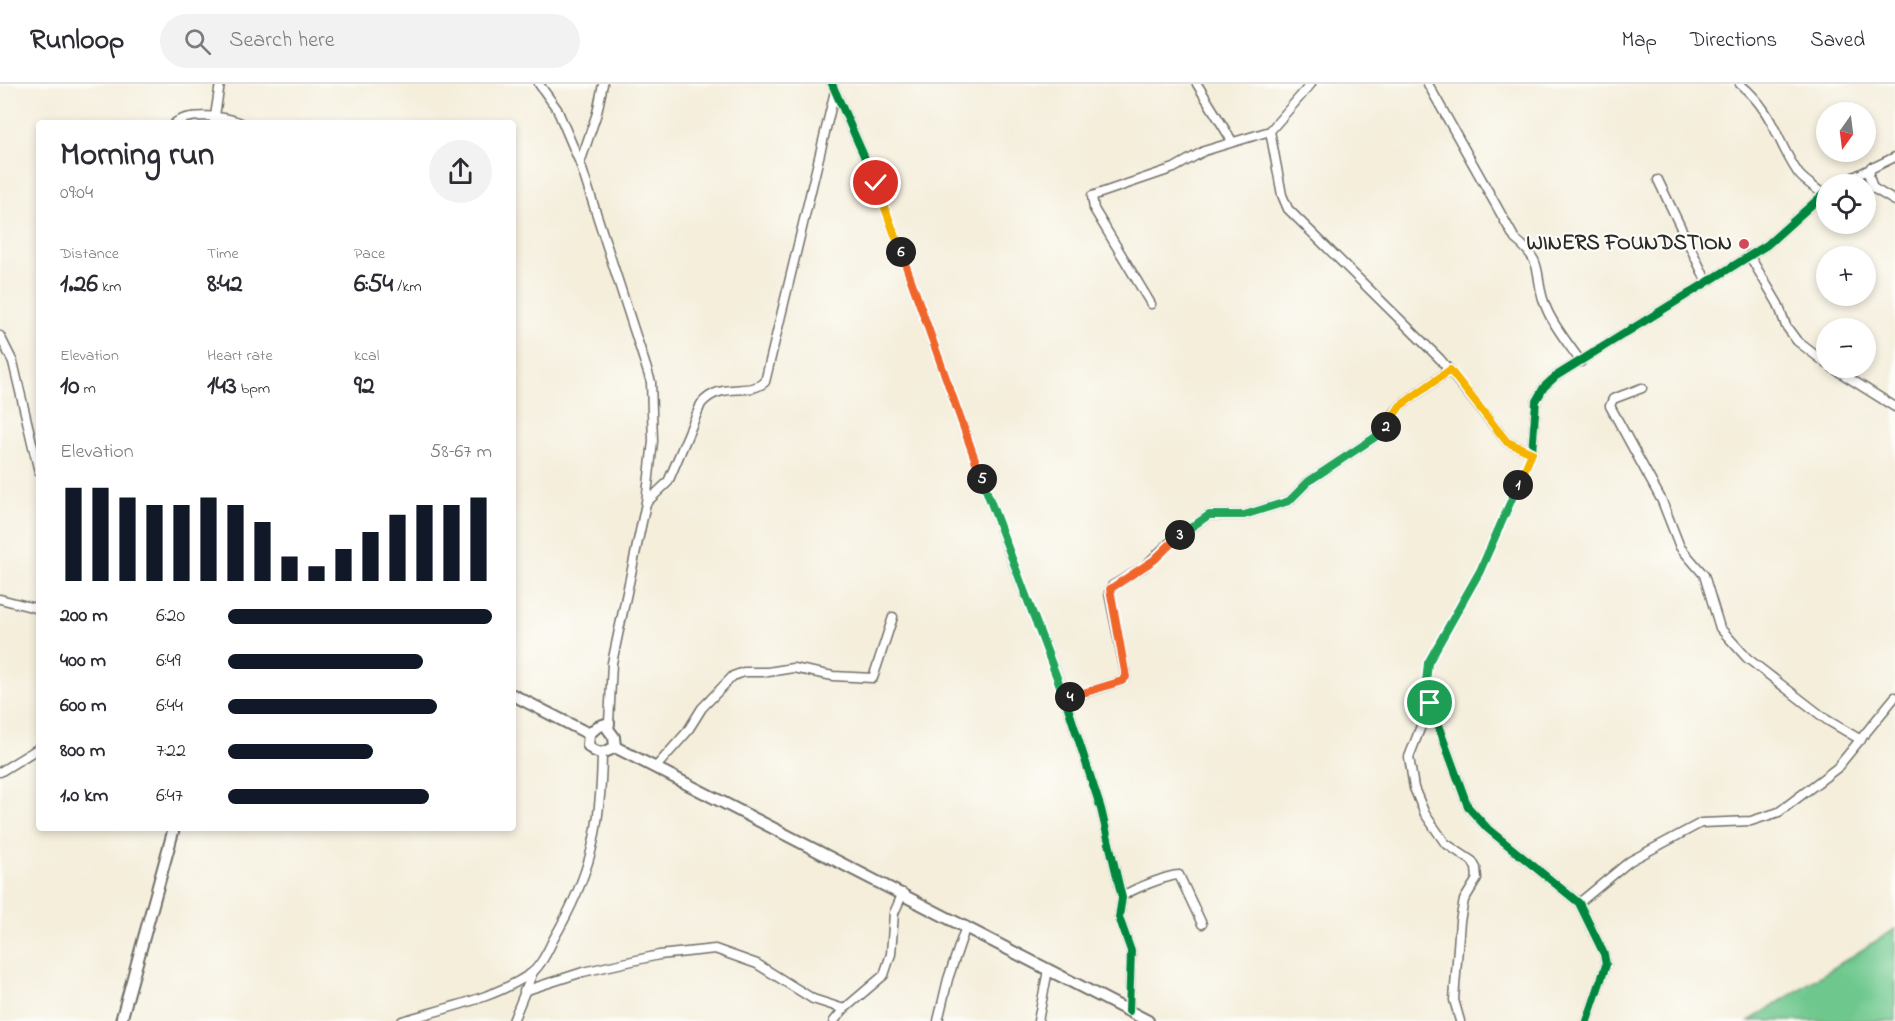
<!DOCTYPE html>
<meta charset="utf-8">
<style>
:root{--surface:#fff;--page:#f2f2f3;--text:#2b2b33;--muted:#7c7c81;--line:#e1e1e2;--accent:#111827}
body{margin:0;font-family:"Indie Flower",sans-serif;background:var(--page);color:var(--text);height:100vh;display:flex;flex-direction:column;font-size:22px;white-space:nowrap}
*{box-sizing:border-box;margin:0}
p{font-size:20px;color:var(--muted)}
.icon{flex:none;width:33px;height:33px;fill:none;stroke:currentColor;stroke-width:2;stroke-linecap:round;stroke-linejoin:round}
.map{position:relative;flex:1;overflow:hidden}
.details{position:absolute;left:36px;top:36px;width:480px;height:711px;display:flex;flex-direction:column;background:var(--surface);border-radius:6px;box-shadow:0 3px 9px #0003}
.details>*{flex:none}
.needle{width:39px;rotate:194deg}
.fabs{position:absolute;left:1816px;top:18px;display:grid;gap:12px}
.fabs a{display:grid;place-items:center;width:60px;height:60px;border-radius:50%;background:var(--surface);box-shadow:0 3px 9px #0003;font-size:30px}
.pin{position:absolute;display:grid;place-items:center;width:51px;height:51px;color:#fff;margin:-26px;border:3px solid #fff;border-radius:50%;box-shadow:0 2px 6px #0007}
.km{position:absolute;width:30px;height:30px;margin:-15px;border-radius:50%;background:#222;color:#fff;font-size:16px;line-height:30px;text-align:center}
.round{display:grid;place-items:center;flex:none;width:63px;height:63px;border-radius:32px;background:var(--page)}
.headline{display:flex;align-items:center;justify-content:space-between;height:102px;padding:0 24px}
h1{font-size:33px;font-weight:800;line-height:45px}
.stats{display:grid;grid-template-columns:repeat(3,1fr);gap:9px;height:102px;padding:6px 24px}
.stats div{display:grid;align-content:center}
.stats b{font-size:26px;font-weight:800}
.stats small{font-size:16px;font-weight:400}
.stats p{font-size:16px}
.chart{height:168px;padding:12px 24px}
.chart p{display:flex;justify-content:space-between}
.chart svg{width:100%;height:108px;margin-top:6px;stroke:var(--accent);stroke-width:6}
ul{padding:0 24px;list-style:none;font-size:20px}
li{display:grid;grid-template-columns:96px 72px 1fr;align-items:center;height:45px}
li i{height:15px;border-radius:8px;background:var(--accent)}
header{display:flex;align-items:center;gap:36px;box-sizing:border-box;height:84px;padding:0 30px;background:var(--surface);border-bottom:2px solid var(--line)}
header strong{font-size:28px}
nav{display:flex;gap:33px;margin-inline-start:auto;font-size:21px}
.search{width:420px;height:54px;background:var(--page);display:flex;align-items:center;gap:15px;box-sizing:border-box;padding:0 21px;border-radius:33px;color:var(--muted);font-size:22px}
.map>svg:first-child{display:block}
.green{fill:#6ec88e;stroke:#4c7a5c;stroke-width:1.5}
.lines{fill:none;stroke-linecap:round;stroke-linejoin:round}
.minor-casing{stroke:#716f69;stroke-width:11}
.tertiary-casing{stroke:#716f69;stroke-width:14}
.minor{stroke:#fff;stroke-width:8}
.tertiary{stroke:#fff;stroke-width:10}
.cycleway-casing{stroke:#fdfcf7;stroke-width:11}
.cycleway{stroke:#00873e;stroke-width:8}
.split-1-casing{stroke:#fff;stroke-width:12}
.split-2-casing{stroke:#fff;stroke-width:12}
.split-3-casing{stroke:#fff;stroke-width:12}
.split-4-casing{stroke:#fff;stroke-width:12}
.split-5-casing{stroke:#fff;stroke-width:12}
.split-6-casing{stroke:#fff;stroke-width:12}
.split-7-casing{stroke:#fff;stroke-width:12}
.split-1{stroke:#22a559;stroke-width:8}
.split-2{stroke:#f5b400;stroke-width:8}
.split-3{stroke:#22a559;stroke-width:8}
.split-4{stroke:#f0652b;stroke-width:8}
.split-5{stroke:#22a559;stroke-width:8}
.split-6{stroke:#f0652b;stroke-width:8}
.split-7{stroke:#f5b400;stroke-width:8}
.poi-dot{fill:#d1495b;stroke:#fdfcf7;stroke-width:2}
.labels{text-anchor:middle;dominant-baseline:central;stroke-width:4.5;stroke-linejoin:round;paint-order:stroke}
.poi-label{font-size:21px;font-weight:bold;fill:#2b2b2b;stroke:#fdfcf7;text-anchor:end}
</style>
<header>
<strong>Runloop</strong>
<div class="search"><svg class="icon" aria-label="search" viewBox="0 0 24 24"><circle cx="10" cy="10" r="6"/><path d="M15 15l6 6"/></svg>Search here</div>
<nav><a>Map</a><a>Directions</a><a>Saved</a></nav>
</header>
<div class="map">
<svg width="1895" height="937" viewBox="0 0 1895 937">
<rect width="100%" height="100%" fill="#fdfcf7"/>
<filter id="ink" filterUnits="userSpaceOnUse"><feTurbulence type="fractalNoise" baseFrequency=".0167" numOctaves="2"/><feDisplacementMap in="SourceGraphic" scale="12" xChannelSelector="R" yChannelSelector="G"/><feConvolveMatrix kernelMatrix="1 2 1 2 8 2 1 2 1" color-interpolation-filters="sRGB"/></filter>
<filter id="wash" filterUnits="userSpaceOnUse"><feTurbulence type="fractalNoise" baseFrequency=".008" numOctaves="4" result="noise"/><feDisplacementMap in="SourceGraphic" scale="24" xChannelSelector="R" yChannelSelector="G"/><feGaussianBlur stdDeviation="1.35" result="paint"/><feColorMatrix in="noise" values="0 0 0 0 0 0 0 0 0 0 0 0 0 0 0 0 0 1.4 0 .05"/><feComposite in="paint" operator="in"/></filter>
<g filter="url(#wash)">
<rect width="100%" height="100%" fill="#f4eedb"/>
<path class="green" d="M1895,845V937H1749Z"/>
</g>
<g filter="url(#ink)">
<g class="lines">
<defs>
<g id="minor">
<path d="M539,0L557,25L580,79L651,298L653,357L646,419L612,579L609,639"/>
<path d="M832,0L876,99L1013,481L1059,596L1101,725L1122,814L1119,833L1131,867L1129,927"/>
<path d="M1197,0L1232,57"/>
<path d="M1311,0L1270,47L1282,111L1288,125L1440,275L1507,358L1532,369"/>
<path d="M1428,0L1515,155C1549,182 1531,193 1548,228C1556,245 1570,262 1581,278"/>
<path d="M1740,0C1775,29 1775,55 1798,89C1804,97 1815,103 1823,110"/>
<path d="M214,38L220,0"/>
<path d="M175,39C188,28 226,32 241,39"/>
<path d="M580,79L597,29L603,0"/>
<path d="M1871,83L1869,92L1873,104L1895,117"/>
<path d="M1658,96L1705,194L1711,196"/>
<path d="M1839,100L1895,73"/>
<path d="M1749,171L1778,220L1786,242L1797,257L1827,280"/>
<path d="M1151,220L1094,125L1092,112L1174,84L1204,67L1270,47"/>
<path d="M0,252L13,278L39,388"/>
<path d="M1833,284L1895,323"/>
<path d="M1642,304L1613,315L1610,322L1662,417L1680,463L1704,491L1720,544L1747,574L1827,636L1861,656"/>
<path d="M646,419L668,398L701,320C721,296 748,313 765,298L835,7"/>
<path d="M0,515L39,525"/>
<path d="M1065,615L1122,597L1126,593L1109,509L1112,502L1144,483L1168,460L1209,431H1244L1289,417L1309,397L1374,354L1400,322L1450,286"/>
<path d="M1430,619L1409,673L1414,704L1425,730L1445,759L1472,777L1476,784L1477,795L1464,816L1460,837L1454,916L1460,937"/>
<path d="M655,684L687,648L702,624L733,592L744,588H768L793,584L833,592L873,594L893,533"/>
<path d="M0,688L39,664"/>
<path d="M1122,814C1125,807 1170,791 1179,791L1202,840"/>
<path d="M1579,819L1630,777L1701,739L1751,737L1779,728L1837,684L1895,613"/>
<path d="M524,907L583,888L659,871L715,865L757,880L813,915L844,925"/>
<path d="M402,937C445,924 493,915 530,890C540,884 548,867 553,856C591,791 601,744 602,669"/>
<path d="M513,937L533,888"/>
<path d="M834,937L844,925L884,891L891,870L894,829L903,809"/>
<path d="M938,937L948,895L966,842"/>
<path d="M1038,937L1048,886"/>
<path d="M1587,937L1606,881L1604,870L1579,819L1488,745L1468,723L1430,619L1426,598L1428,579L1480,487L1532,369L1536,317L1544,303L1556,292L1767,161L1827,107"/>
</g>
<g id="tertiary">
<path d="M513,611L589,650"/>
<path d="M609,639L608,645L614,653L615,663C605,669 597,672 588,661L589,650L597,643Z"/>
<path d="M615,663L1148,937"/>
<path d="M121,937L174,744"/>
</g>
</defs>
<use href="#minor" class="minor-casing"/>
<use href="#tertiary" class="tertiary-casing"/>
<use href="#minor" class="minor"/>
<use href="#tertiary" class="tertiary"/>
<defs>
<g id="cycleway">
<path d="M832,0L876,99L1013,481L1059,596L1101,725L1122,814L1119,833L1131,867L1129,927"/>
<path d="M1587,937L1606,881L1604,870L1579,819L1488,745L1468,723L1430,619L1426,598L1428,579L1480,487L1532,369L1536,317L1544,303L1556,292L1767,161L1827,107"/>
</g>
</defs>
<use href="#cycleway" class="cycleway-casing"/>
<use href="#cycleway" class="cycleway"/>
</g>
</g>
<g class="lines" filter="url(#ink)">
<defs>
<path id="split-1" d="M1430,619L1426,598L1428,579L1480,487L1518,401"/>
<path id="split-2" d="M1386,343L1400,322L1450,286L1507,358L1532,369L1518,401"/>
<path id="split-3" d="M1180,451L1209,431H1244L1289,417L1309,397L1374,354L1386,343"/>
<path id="split-4" d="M1070,613L1122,597L1126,593L1110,505L1154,476L1180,451"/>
<path id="split-5" d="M982,395L1065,615L1070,613"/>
<path id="split-6" d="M901,168L982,395"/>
<path id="split-7" d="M876,99L901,168"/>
</defs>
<use href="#split-1" class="split-1-casing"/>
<use href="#split-2" class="split-2-casing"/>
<use href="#split-3" class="split-3-casing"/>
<use href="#split-4" class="split-4-casing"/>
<use href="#split-5" class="split-5-casing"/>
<use href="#split-6" class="split-6-casing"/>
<use href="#split-7" class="split-7-casing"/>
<use href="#split-1" class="split-1"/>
<use href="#split-2" class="split-2"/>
<use href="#split-3" class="split-3"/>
<use href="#split-4" class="split-4"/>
<use href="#split-5" class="split-5"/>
<use href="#split-6" class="split-6"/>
<use href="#split-7" class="split-7"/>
</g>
<circle class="poi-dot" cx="1744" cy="160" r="6"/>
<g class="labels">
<g class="poi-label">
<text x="1732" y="160">WINERS FOUNDSTION</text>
</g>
</g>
</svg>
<div class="fabs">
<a><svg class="needle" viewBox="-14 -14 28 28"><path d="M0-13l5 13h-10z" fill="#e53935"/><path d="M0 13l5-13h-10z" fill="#7c7c81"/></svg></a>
<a><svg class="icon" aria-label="locate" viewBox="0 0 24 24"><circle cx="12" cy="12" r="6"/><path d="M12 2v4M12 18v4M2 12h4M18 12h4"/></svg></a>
<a>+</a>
<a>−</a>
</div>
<div class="pin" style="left:1430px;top:619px;background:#1e9e55"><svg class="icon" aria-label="arrive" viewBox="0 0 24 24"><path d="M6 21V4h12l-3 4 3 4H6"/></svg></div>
<div class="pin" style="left:876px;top:99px;background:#d93025"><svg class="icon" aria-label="check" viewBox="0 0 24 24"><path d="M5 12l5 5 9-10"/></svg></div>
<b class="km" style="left:1518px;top:401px">1</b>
<b class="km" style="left:1386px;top:343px">2</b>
<b class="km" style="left:1180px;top:451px">3</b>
<b class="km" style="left:1070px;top:613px">4</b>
<b class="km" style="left:982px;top:395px">5</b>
<b class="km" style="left:901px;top:168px">6</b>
<section class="details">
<div class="headline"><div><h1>Morning run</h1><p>09:04</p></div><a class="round"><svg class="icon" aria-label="share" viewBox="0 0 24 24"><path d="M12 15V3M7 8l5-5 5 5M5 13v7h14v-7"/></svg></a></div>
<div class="stats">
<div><p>Distance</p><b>1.26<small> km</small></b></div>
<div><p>Time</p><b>8:42</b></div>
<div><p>Pace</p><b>6:54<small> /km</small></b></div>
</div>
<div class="stats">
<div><p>Elevation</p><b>10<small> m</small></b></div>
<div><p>Heart rate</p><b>143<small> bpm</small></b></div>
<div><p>kcal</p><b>92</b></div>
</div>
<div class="chart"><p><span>Elevation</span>58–67 m</p>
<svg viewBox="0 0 160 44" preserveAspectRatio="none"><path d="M5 44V6M15 44V6M25 44V10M35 44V13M45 44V13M55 44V10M65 44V13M75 44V20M85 44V34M95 44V38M105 44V31M115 44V24M125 44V17M135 44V13M145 44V13M155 44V10"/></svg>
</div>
<ul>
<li><b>200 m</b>6:20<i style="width:100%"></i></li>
<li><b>400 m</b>6:49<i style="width:74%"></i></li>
<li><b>600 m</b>6:44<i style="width:79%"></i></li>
<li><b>800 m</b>7:22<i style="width:55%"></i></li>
<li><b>1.0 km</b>6:47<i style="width:76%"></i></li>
</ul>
</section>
</div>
